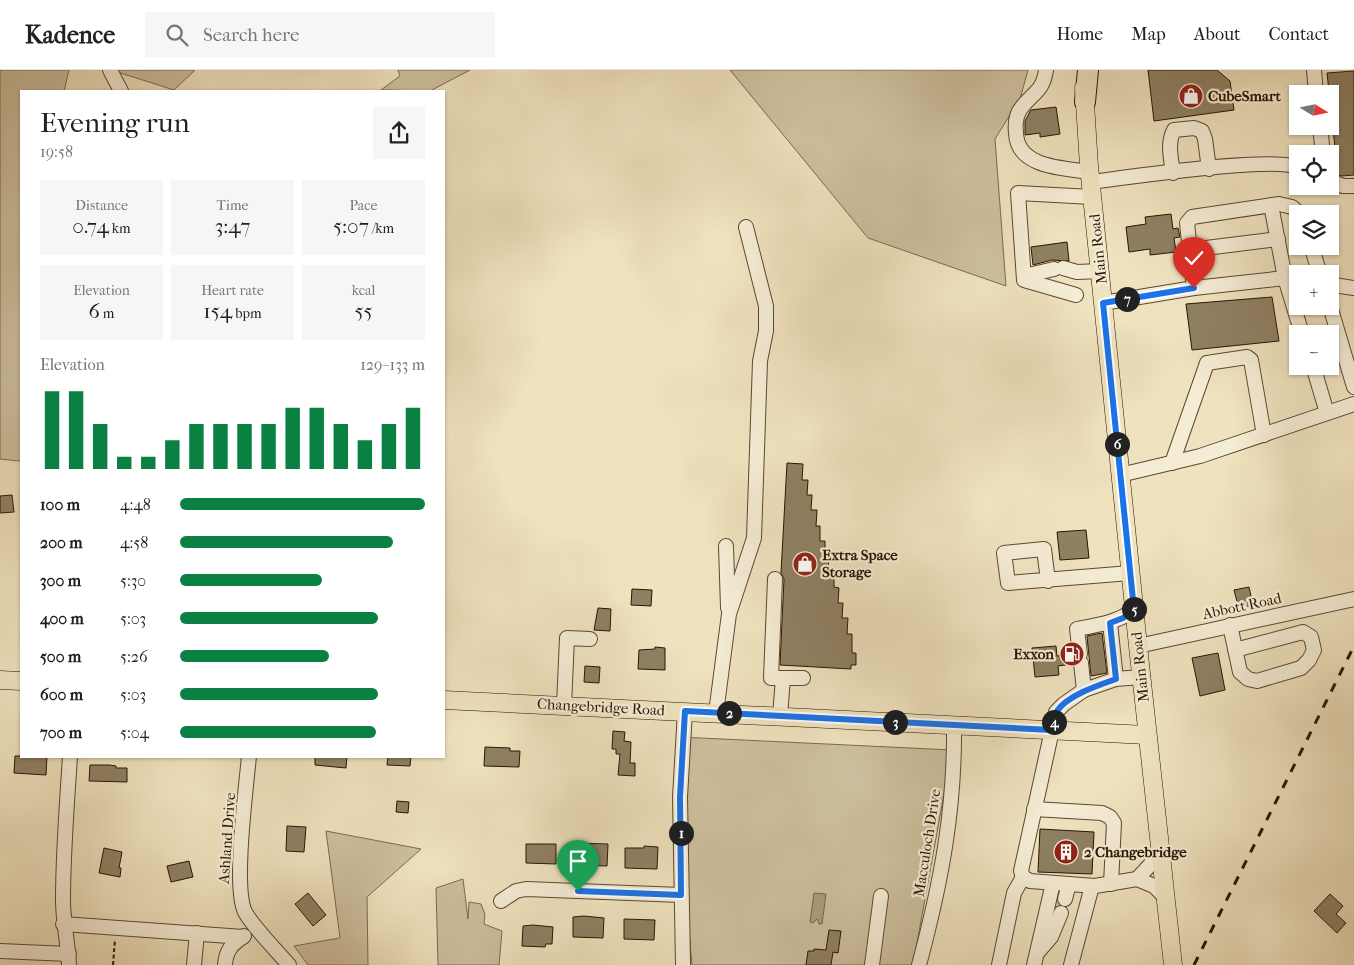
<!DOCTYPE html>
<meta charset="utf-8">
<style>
:root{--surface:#fff;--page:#f6f6f6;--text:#202124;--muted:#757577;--line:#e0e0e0;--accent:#0b8043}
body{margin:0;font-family:"IM FELL French Canon",serif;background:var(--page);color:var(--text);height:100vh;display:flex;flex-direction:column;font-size:19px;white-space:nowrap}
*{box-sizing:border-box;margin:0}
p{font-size:16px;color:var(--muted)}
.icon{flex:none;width:28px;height:28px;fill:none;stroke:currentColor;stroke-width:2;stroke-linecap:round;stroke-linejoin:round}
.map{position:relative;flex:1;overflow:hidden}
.side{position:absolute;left:20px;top:20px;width:425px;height:668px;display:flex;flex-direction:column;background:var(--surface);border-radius:0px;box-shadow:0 1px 4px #0004}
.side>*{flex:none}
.needle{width:32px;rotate:100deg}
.buttons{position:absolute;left:1289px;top:15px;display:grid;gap:10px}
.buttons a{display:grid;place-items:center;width:50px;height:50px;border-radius:0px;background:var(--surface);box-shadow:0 1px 4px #0004;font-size:25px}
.pin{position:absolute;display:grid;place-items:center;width:42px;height:42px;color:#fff;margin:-51px -21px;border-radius:50% 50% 50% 0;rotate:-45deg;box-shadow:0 0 5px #0007}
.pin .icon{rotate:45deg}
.km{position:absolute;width:25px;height:25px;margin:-12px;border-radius:50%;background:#222;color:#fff;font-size:14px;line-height:25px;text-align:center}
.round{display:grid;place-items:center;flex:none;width:52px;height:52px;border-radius:0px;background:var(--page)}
.summary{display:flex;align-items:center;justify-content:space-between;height:85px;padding:0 20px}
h1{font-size:28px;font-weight:600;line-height:38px}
.stats{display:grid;grid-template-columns:repeat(3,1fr);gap:8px;height:85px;padding:5px 20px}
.stats div{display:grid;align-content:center;border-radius:0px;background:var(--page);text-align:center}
.stats b{font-size:21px;font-weight:600}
.stats small{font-size:14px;font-weight:400}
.stats p{font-size:14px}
.chart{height:140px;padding:10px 20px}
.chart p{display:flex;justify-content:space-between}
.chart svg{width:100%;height:90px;margin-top:5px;stroke:var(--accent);stroke-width:6}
ul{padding:0 20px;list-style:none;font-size:16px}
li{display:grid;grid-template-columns:80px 60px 1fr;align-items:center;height:38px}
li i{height:12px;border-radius:6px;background:var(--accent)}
header{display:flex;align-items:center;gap:30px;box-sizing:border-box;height:70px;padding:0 25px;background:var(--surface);border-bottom:1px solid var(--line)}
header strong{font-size:24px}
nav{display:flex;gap:28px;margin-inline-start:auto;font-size:18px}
.search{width:350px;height:45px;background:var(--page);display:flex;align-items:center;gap:12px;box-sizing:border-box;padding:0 18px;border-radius:0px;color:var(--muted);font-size:19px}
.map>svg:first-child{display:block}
.green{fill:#cdbf9e;stroke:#7a6a50}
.water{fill:#ab9d7e;stroke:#76674c}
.building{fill:#8f8063;stroke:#271601}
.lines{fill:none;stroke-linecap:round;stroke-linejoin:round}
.minor-tunnel{stroke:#d1c3a2;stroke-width:14;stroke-dasharray:14 7;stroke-linecap:butt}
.minor-casing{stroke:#594930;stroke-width:16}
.major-casing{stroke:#271601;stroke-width:19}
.highway-casing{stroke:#271601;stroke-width:22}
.path{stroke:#271601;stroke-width:2;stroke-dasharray:4 2.5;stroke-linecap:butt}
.minor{stroke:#f5ecd5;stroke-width:14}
.major{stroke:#efe2be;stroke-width:18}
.highway{stroke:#efe2be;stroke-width:20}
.rail{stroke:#271601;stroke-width:3;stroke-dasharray:9 9;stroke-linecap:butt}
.route-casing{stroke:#fff;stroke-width:10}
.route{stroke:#1a73e8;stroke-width:6}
.labels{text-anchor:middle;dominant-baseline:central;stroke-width:4.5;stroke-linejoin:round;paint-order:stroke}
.poi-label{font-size:15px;font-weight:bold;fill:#271601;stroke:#f5ecd5;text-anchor:start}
.street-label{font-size:15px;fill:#271601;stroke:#f5ecd5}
</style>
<header>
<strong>Kadence</strong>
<div class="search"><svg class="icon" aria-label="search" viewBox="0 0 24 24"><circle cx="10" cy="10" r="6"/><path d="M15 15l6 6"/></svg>Search here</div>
<nav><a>Home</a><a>Map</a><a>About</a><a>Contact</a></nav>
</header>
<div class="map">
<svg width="1354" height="895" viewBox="0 0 1354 895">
<rect width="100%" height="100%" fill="#efe2be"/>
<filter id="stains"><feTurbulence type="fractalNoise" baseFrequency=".004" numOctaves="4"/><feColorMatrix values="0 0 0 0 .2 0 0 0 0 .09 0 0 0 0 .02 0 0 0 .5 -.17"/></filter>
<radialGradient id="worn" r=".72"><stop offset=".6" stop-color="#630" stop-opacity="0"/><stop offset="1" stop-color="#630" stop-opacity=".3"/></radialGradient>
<g class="green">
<path d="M0,0H69L64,21H21V390L19,391L0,389Z"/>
<path d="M111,0H195L174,20Z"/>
<path d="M398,0H470L430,21L381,20L400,6Z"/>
<path d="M730,0H1028L1020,29L995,69L1006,216L868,168Z"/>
<path d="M680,667L952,680L913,895H692L678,739Z"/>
<path d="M326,761L421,779L367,827L368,895H308L294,876L340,868Z"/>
<path d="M463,809L468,849L469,832L481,834L485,844L484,854L502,861L499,895H438L436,818Z"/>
</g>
<path class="water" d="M814,823L826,824L822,854H819L817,849L813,853L810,852Z"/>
<g class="building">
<path d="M1148,0H1217L1230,11L1234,40L1154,51Z"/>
<path d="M1354,1V105L1342,106L1338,105L1327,3Z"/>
<path d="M1056,37L1060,64L1040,67V63L1025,65V51L1031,40Z"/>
<path d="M1171,144L1173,159L1178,158L1180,167L1174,168L1176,182L1150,185V179L1129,182L1126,157L1146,154L1145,147Z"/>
<path d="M1067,172L1069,191L1052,190L1033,195L1031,177Z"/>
<path d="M1272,227L1279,271L1192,280L1186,234Z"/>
<path d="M787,393L803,394L802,410H808L807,425H812L811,440H817L816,456H820V471H825V486L829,487L828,502H834V517L839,518L838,533H843L842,548H848L847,564H852V583H856V595H851V599L780,595L784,509L781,503Z"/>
<path d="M12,425L14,442L0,443V426Z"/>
<path d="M1086,460L1089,488L1060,490L1057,462Z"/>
<path d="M1249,517L1253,535L1239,539L1234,520Z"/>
<path d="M632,519L652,520L651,536L631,535Z"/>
<path d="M598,538L611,539L610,561L594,560Z"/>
<path d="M1102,563L1107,603L1091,606L1087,566Z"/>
<path d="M1056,576L1057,586L1071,585L1072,594L1058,596L1059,605L1035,607L1032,578Z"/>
<path d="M655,577L665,578V600L638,599L639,580L655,579Z"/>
<path d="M1218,583L1225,620L1200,626L1192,588Z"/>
<path d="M585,596L600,597L599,613L584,612Z"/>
<path d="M613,661L625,662L624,671L631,672L630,693H635V706L618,705L620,684H616V679H612Z"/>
<path d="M485,677L510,678V681H520L519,697L484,696Z"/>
<path d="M15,686H47L46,705L14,703Z"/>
<path d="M315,686H347L346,698L315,695Z"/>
<path d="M388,686H411L410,696L387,695Z"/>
<path d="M90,695H109L116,696V698H127V712L89,711Z"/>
<path d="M397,731L409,732L408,743L396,742Z"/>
<path d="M287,756L306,757L304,782L286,781Z"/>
<path d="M1040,759L1094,762L1092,804L1038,802Z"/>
<path d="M576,773L608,774L607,796L575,795Z"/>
<path d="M526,774H556V794L526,793Z"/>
<path d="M644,776L658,777L657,799L625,798V778H644Z"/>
<path d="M104,778L122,782L119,798H121L120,807L99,803Z"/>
<path d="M189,791L193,807L171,812L167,796Z"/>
<path d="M308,823L326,845L313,856L295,834Z"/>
<path d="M1330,824L1343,836L1336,844L1346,853L1337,863L1314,841Z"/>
<path d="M584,846L604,848L603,868L573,867V847Z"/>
<path d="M624,849L655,850L654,870L624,869Z"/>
<path d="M533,855L553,857L552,874H546L545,877L522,876L523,856Z"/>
<path d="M829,860L841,861L838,883L833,882L831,895H806L808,881H814V879L826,880Z"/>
</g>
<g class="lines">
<path class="minor-tunnel" d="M1055,841L1058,827"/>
<defs>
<g id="minor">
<path d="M110,0L121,21"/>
<path d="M1046,0C1043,21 1034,22 1022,37C1016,44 1015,54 1016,63C1017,98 1064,98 1090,102"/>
<path d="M1314,0L1316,24"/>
<path d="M1320,56L1323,84"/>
<path d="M1173,103C1171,88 1167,73 1174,60L1194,58L1202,61L1205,69L1209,99"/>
<path d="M1330,111L1343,116H1354"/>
<path d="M1091,112C1123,108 1279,85 1298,98"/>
<path d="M1271,135L1285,208"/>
<path d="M1311,176L1320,204"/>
<path d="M1190,180L1278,169"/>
<path d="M1063,198L1077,202L1100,201"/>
<path d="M1024,206L1054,199"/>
<path d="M1330,217L1334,215L1354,218"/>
<path d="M1194,218L1285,208L1302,264"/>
<path d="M1076,225L1024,210L1018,123L1092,127"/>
<path d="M1103,233L1194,218L1187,153L1192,147L1279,134L1292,137L1300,144"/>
<path d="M1330,236L1354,317"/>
<path d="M1313,296L1327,343"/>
<path d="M1172,393L1207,293L1247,287L1251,290L1264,365"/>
<path d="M1120,405L1200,386L1354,334"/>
<path d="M726,476L728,538"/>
<path d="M775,509L771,608H803"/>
<path d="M1048,511L1044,479L1004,483L1008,513L1130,503"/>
<path d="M1110,553L1116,609"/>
<path d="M1230,555L1240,602L1248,609L1257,611L1301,598L1309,590L1314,580L1311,567L1303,562L1235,580"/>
<path d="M1138,576L1354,529"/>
<path d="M1080,584L1077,559C1098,555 1116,553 1134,540"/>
<path d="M1081,593L1084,620L1116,609L1141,607"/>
<path d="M1084,620L1064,634L1056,642L1021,801L1023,807L1030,811L1095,816L1137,809L1154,816L1165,827"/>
<path d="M564,635L567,568L590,569"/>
<path d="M716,643L729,544L754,468L760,291L766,261V236L746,157"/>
<path d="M780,646L783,608"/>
<path d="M249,686C246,719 233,817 245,842C253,857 277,881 289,895"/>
<path d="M1034,739L1102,743L1110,747L1114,753L1111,814"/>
<path d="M1137,809L1150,795L1160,779"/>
<path d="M1065,829L1069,814"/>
<path d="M501,831L516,821L526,819L681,825"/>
<path d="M63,854L243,867"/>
<path d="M0,881L69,884"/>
<path d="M1038,882L1051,867L1061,843"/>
<path d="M69,895C68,873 63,852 63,830C63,782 67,734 70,686"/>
<path d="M194,895L197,863"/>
<path d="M225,895C226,880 232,874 244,866"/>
<path d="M683,895L680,727L685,641"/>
<path d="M872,895L881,826"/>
<path d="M919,895C941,813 955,740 954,655"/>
<path d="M999,895L1014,823L1023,807"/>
<path d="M1034,895L1053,813"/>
<path d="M1071,895L1092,816"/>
</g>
<g id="major">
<path d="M1084,18L1089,96L1138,576L1173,895"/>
<path d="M0,610L21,611"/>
<path d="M444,630L1147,665"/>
</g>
<path id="highway" d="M1085,32L1088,0"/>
</defs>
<use href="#minor" class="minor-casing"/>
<use href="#major" class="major-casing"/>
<use href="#highway" class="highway-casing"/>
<path class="path" d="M113,895L115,869"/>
<use href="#minor" class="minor"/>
<use href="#major" class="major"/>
<use href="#highway" class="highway"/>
<path class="rail" d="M1194,895L1354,576"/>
</g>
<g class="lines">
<defs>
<path id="route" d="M578,821L681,825L680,727L685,641L1052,660C1053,654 1054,645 1057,641C1068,625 1099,615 1116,609L1110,553L1123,548L1134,540L1103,233L1194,218"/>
</defs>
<use href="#route" class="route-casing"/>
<use href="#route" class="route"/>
</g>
<defs>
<symbol id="shop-disc" viewBox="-11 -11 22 22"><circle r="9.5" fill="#8f2418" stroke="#f5ecd5"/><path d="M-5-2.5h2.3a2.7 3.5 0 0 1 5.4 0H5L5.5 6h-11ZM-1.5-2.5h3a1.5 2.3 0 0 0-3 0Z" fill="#fff"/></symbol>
<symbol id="fuel-disc" viewBox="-11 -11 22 22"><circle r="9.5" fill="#8f2418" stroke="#f5ecd5"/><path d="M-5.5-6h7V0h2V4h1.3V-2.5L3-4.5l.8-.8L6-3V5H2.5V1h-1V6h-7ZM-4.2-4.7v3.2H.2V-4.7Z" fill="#fff"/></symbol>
<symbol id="building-disc" viewBox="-11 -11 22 22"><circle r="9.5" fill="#8f2418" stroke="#f5ecd5"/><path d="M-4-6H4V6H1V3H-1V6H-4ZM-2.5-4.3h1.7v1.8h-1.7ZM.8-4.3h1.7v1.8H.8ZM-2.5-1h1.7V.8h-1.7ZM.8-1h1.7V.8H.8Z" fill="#fff"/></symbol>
</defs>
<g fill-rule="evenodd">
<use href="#shop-disc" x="1177" y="12" width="28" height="28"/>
<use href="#shop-disc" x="791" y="480" width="28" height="28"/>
<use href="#fuel-disc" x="1058" y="570" width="28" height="28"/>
<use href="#building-disc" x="1052" y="768" width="28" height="28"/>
</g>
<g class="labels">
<g class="poi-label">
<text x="1208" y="26">CubeSmart</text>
<text x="822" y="485">Extra Space<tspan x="822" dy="17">Storage</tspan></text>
<text x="1054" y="584" text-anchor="end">Exxon</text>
<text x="1084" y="782">2 Changebridge</text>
</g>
<g class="street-label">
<text transform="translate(1098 179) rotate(-96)">Main Road</text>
<text transform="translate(1242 536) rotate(-12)">Abbott Road</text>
<text transform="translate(1140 597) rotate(-96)">Main Road</text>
<text transform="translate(601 637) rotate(3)">Changebridge Road</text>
<text transform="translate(227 768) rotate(-86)">Ashland Drive</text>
<text transform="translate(927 773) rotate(-81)">Macculoch Drive</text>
</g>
</g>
<rect width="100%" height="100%" filter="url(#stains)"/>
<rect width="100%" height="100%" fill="url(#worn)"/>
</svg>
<div class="buttons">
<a><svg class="needle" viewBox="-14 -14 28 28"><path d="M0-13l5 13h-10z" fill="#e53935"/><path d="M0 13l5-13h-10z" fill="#757577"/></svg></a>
<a><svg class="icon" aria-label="locate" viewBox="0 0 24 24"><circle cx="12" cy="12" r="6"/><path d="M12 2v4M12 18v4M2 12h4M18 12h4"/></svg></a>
<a><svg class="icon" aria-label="layers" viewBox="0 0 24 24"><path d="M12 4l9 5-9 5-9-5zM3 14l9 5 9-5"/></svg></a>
<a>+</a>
<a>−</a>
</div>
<div class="pin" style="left:578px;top:821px;background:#1e9e55"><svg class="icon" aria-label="arrive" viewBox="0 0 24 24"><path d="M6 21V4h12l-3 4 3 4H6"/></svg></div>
<div class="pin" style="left:1194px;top:218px;background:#d93025"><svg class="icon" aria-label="check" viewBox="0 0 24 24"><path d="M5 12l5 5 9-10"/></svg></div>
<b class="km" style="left:681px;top:763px">1</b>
<b class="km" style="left:729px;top:643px">2</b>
<b class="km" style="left:895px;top:652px">3</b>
<b class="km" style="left:1054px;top:652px">4</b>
<b class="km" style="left:1134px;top:539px">5</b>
<b class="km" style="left:1117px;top:374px">6</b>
<b class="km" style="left:1127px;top:229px">7</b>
<section class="side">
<div class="summary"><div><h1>Evening run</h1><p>19:58</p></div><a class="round"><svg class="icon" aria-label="share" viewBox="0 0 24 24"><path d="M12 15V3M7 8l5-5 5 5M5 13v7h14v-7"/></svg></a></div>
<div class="stats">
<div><p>Distance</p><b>0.74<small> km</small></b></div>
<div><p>Time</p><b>3:47</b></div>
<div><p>Pace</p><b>5:07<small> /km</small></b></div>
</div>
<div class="stats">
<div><p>Elevation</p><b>6<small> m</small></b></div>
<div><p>Heart rate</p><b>154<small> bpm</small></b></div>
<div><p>kcal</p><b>55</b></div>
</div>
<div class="chart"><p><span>Elevation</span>129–133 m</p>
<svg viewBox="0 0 160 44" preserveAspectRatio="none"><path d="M5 44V6M15 44V6M25 44V22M35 44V38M45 44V38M55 44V30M65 44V22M75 44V22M85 44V22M95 44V22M105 44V14M115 44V14M125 44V22M135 44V30M145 44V22M155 44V14"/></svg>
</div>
<ul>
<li><b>100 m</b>4:48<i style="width:100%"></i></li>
<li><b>200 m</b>4:58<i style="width:87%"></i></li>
<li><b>300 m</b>5:30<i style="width:58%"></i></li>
<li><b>400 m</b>5:03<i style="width:81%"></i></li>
<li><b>500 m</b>5:26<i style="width:61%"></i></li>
<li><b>600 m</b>5:03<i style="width:81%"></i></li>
<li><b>700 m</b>5:04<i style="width:80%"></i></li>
</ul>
</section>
</div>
